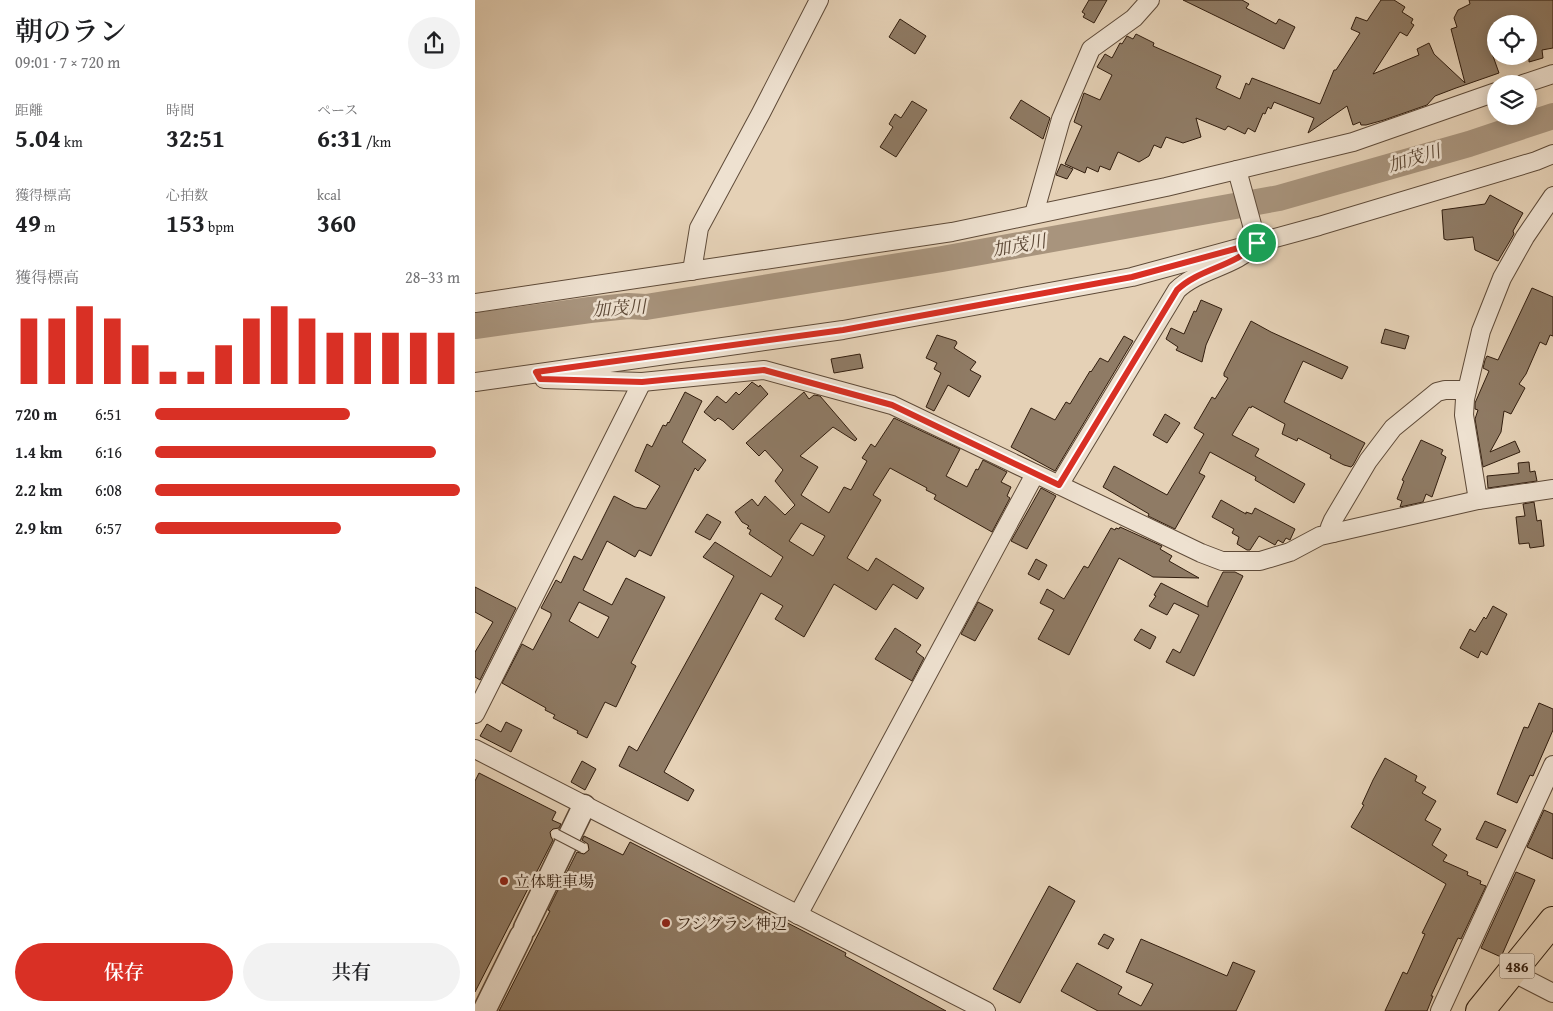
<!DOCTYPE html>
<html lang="ja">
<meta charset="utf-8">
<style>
:root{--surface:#fff;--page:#f2f2f2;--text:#202124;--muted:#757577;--accent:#d93025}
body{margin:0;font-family:"Gentium Book Plus","Noto Serif JP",serif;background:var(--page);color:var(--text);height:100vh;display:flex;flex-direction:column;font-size:19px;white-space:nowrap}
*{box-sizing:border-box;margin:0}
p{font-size:16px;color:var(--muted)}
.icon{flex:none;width:28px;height:28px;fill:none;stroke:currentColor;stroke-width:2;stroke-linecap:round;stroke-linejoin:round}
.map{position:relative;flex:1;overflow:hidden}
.panel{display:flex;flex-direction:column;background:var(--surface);width:475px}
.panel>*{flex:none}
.tools{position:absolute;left:1012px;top:15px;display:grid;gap:10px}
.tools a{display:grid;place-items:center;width:50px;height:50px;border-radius:50%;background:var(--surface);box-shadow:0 2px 12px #0003;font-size:25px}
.pin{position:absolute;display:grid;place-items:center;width:42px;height:42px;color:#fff;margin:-21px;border:2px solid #fff;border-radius:50%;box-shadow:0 1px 5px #0007}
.round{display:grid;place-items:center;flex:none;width:52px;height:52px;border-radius:26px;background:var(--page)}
.headline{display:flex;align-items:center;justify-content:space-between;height:85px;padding:0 15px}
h1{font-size:28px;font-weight:600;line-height:38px}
.stats{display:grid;grid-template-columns:repeat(3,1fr);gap:8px;height:85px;padding:5px 15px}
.stats div{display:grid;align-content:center}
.stats b{font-size:25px;font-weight:600}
.stats small{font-size:14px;font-weight:400}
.stats p{font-size:14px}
.chart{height:140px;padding:10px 15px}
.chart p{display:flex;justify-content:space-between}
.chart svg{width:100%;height:90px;margin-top:5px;stroke:var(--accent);stroke-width:6}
.button{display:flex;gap:10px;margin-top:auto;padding:10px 15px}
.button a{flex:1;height:58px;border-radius:30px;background:var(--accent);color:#fff;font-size:20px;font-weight:600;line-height:58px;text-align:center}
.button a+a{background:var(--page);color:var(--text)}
ul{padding:0 15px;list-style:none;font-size:16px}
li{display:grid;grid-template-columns:80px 60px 1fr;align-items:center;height:38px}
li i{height:12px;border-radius:6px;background:var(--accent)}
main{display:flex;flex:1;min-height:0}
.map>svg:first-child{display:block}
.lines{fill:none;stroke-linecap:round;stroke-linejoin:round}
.river{stroke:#a8947d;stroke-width:26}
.building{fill:#8f7b65;stroke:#311d0e;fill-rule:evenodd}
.minor-casing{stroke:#5e4a38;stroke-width:20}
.tertiary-casing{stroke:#5e4a38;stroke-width:25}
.trunk-casing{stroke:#311d0e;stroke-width:30}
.minor{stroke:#eee1d0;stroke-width:18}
.tertiary{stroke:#eee1d0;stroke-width:22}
.trunk{stroke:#e5d1b6;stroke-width:28}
.service-bridge-casing{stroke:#5e4a38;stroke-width:11;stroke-linecap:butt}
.service-bridge{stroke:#eee1d0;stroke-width:9}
.route-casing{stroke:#fff;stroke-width:10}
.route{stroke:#d93025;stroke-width:6}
.poi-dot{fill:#8f2418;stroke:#eee1d0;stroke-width:2}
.labels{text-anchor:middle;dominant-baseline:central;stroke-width:5;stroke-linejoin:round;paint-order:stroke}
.shield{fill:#eee1d0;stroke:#6a5848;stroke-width:1}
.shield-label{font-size:15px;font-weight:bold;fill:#311d0e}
.poi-label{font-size:16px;fill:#311d0e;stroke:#eee1d0;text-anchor:start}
.water-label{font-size:18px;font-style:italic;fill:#5b4735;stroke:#eee1d0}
</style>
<main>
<section class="panel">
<div class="headline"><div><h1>朝のラン</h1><p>09:01 · 7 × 720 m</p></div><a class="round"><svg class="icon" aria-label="share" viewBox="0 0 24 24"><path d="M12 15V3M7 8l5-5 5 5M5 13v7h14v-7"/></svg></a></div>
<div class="stats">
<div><p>距離</p><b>5.04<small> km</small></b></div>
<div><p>時間</p><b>32:51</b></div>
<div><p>ペース</p><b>6:31<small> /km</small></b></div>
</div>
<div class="stats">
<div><p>獲得標高</p><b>49<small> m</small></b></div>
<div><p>心拍数</p><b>153<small> bpm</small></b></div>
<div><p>kcal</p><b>360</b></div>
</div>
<div class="chart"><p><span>獲得標高</span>28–33 m</p>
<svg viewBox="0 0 160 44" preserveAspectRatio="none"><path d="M5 44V12M15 44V12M25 44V6M35 44V12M45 44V25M55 44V38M65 44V38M75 44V25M85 44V12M95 44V6M105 44V12M115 44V19M125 44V19M135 44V19M145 44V19M155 44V19"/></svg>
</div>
<ul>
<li><b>720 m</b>6:51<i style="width:64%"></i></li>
<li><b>1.4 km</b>6:16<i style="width:92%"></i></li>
<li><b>2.2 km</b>6:08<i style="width:100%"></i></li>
<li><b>2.9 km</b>6:57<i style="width:61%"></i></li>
</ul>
<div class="button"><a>保存</a><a>共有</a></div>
</section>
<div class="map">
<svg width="1078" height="1011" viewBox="0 0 1078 1011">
<rect width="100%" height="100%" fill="#e5d1b6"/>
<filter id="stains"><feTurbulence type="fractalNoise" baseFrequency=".004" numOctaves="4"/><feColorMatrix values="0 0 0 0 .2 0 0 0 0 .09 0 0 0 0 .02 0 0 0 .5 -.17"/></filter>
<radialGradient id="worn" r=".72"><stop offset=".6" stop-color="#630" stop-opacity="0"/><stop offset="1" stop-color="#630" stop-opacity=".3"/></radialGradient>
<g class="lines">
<path class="river" d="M0,326L115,310L153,306L171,307L467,259L804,198L994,144L1078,116"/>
</g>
<g class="building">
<path d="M614,0H632L619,23L608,17L610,14L607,12Z"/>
<path d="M708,0H767L774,4L771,8L801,24L804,19L820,27L809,49Z"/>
<path d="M906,0H919L930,7L927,12L938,19L936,23L939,25L932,36L925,32L898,74L944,55L942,49L954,43L959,54L990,83L976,29L982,27L979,18L983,10L995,4L994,0H1078V48L1067,50L1068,58L1054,62V24H1021V39L1013,42L1024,73L981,88L960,96L952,105L909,120L891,125H886L885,122L878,125L872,106L833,133L839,118L799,102L796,109L793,107L790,114L788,113L780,132L773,128L770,134L753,126L750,130L721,118L726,137L708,143L691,137L686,148L679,145L674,156L664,162L643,152L635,170L625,166L623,172L612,167L610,173L590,164L607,126L599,122L609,93L625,100L637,75L622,67L630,54L637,58L645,43L647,44L652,36L658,39L661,34L679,43L678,46L746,76L741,88L765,99L771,83L774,85L777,78L845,104L859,70H861L885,33L876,29L881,17L892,21Z"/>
<path d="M425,19L451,36L440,54L414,37Z"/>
<path d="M546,100L575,118L568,139L535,118Z"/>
<path d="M437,101L452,110L421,157L405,147L418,127L414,124L420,114L426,118Z"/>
<path d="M586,164L598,169L592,179L581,175Z"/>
<path d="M1015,195L1048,213L1038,231L1039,234L1023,261L1000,250L998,237L972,240L969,239L967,210L1010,204Z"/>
<path d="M1057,288L1078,297V336L1075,335L1071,345L1065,342L1051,374L1044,384L1050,388L1036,414L1029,411L1026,432L1015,452L1040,441L1045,452L1008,467L1000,419L1003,410L1000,409V403L1014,371L1008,368L1010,360L1012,356L1023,360Z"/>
<path d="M726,300L747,309L731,345L727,362L701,350L703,347L691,339L696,328L709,334L719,311L721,312Z"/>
<path d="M776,321L796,332L873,367L867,379L828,361L809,402L890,443L878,465L876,467L869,465L855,458L856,455L823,438L822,441L807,434L810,424L777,406L776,408L774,407L757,435L784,449L780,456L830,484L819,503L780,480L781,477L735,452L724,473L730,476L700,529L673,516L674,514L628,487L639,466L692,495L729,434L719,428L737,397L740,399L753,378L749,376V373Z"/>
<path d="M910,329L934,336L930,349L906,343Z"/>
<path d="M462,335L481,341L482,343L479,348L501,362L495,370L506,376L494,397L473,385L459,411L451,407L466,373L459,369L462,363L451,358Z"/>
<path d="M649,336L658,341L580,471L536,447L556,408L580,420L591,402L595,404L615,371L616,372L625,358L633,362Z"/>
<path d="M385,354L388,368L359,373L356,359Z"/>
<path d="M277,382L284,387L285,385L293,394L258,430L248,421L243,418L240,421L229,412L242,396L251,403L261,392L264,395Z"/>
<path d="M210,392L227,401L207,442L231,460L223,471L220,468L176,556L164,550L160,557L132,541L108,590L137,605L151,578L190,597L156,663L161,666L141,707L130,702L112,738L102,733L103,731L78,718L80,715L70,710L71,708L27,683L47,644L58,650L76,616V613L66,608L81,580L86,583L99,556L107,560L139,496L160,507L171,509L185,486L160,471L172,444L177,447L188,425L191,426L193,422L194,423ZM104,602L134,617L123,638L94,621Z"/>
<path d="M329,392L334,399L339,395L345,396L382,439L380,441L358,427L325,456L343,467L326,495L354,513L369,487L376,490L392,461L387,458L396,444L400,447L419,418L485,449L471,476L492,487L501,469L503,470L508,460L532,472L526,482L536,487L532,496L535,498L517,532L459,499L461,495L451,490L452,488L415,468L398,495L406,500L372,558L393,571L401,558L449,588L442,599L418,584L401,610L359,584L329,637L300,619L308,606L286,593L189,772L219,790L213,801L144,766L154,746L162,751L259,576L228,557L240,542L296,577L308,557L274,534L276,530L272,528L274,526L267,522L260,512L277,499L283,506L290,496L310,515L320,505L300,481L308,470L290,450L284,456L271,443ZM326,523L350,536L338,556L314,541Z"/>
<path d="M690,414L705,423L692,443L678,435Z"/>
<path d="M946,440L968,450L966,454L971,457L957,497L951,494L948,502L925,507L927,501L922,499L929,481L927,480Z"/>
<path d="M1054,462L1055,472L1060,471L1062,481L1013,488L1012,476L1044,473L1043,463Z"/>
<path d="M566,488L581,496L552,549L536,541Z"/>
<path d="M746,500L771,514V512L777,514L780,508L820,529L815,540L811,538L808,543L803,540L800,545L784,536L775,550H772L762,544L764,537L757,533L759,529L737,517Z"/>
<path d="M1059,502L1062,521L1066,520L1069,546L1055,548L1054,543L1044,544L1041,517L1050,516L1048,504Z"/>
<path d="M232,514L246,522L235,540L220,532Z"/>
<path d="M645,527L687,546L685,549L697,556L694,561L724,578L678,577L644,558L594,655L563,639L579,610L565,603L572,589L589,599L609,566L613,568L636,528L640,530L641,528L644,529Z"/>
<path d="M561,559L572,565L564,580L553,574Z"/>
<path d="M748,572H760L768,576L719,676L691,662L698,649L705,653L724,615L699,603L692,615L674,606L681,596L679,595L686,583L733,607V602Z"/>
<path d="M0,587L41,608L5,680L0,677V652L18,622L0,612Z"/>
<path d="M503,602L518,610L500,641L486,634Z"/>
<path d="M1018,606L1032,614L1012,655L1006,651L1003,658L985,648L995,629L1000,632L1009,617L1011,619Z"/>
<path d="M420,628L446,645L441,652L449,658L437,681L400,659Z"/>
<path d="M666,629L681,637L675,649L659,640Z"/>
<path d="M1064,703L1078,709V730L1058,776L1055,775L1042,803L1022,794L1049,727L1053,728Z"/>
<path d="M31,722L47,730L36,752L5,736L12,724L26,732Z"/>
<path d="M910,758L942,776L940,781L951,787L947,793L961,801L950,820L966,829L957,845L972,855L968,861L993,872L992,875L1006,881L1005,884L1011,886L986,939L983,938L981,942L956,996H958L952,1011H910L928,972L932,974L950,934L947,933L971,884L876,827L889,805L887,804L898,780Z"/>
<path d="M107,761L121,769L110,790L96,782Z"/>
<path d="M4,773L81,812L77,820L86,824L84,828L78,829L75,832L76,837L78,840L0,992V781Z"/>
<path d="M1069,810L1078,814V859L1052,847Z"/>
<path d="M1010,821L1031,830L1022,848L1001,839Z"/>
<path d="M109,836L148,855L155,842L371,953L370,956L471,1011H24L75,911L73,910L102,852L109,854L114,850L113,844L107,840Z"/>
<path d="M1041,872L1060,880L1026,957L1006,948Z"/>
<path d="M574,886L600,901L545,1003L518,989Z"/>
<path d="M629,934L639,939L633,949L623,944Z"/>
<path d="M666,939L752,976L758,962L780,971L761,1011H623L586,991L602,963L647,987L643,994L666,1006L678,984L651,972Z"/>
</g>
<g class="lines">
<defs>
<g id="minor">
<path d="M1048,84L1078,74"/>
<path d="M559,214L586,119L616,49L659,18L675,0"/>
<path d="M217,271L224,228L286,113L344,0"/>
<path d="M0,303L477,232L691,187L878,142L1021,92"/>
<path d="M69,379L167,382L289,370L417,405L726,553L747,561H785L815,552L845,536L1003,500L1078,489"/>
<path d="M0,382L368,330L657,277L844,226L1061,161L1078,154"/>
<path d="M584,485L702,290C725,268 761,267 782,243L762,170"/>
<path d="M1003,500L989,415L990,399L1006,331L1027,278L1050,237L1078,196"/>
<path d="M858,533L855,527L858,520L893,461L918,428L962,392L970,390H992"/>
<path d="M0,714L167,382"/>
<path d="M0,749L511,1011"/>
<path d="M323,915L560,474"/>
<path d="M1037,972L1078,993"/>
<path d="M965,1011L1078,765"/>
</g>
<g id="tertiary">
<path d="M50,928L109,806"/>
<path d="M9,1011L46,936"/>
</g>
<path id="trunk" d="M1005,1011L1078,921"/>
</defs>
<use href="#minor" class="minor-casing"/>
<use href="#tertiary" class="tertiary-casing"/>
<use href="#trunk" class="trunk-casing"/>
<use href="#minor" class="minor"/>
<use href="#tertiary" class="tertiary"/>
<use href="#trunk" class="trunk"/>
<defs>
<path id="service-bridge" d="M81,834L108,848"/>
</defs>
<use href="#service-bridge" class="service-bridge-casing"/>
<use href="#service-bridge" class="service-bridge"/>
</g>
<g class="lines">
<defs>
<path id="route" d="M782,243C760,267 725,268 702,290L584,485L417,405L289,370L167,382L65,379L61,372L368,330L657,277Z"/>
</defs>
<use href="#route" class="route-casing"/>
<use href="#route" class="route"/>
</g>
<g class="poi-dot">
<circle cx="29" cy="881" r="5"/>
<circle cx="191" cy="923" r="5"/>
</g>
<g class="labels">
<rect class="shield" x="1024.5" y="953.5" width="35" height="25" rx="4"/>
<g class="shield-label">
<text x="1042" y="966">486</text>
</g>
<g class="poi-label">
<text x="39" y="881">立体駐車場</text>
<text x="201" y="923">フジグラン神辺</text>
</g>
<g class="water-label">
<text transform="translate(939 158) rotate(-17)">加茂川</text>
<text transform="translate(544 245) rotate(-10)">加茂川</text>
<text transform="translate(144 308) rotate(-4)">加茂川</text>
</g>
</g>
<rect width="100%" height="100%" filter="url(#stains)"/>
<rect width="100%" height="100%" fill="url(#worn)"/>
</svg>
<div class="tools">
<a><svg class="icon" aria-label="locate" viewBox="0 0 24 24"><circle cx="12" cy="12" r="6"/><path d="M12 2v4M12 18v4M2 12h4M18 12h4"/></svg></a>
<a><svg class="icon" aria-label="layers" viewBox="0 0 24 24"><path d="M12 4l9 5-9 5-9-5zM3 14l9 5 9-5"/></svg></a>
</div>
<div class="pin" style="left:782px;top:243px;background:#1e9e55"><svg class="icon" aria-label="arrive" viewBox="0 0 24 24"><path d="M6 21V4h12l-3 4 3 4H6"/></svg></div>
</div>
</main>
